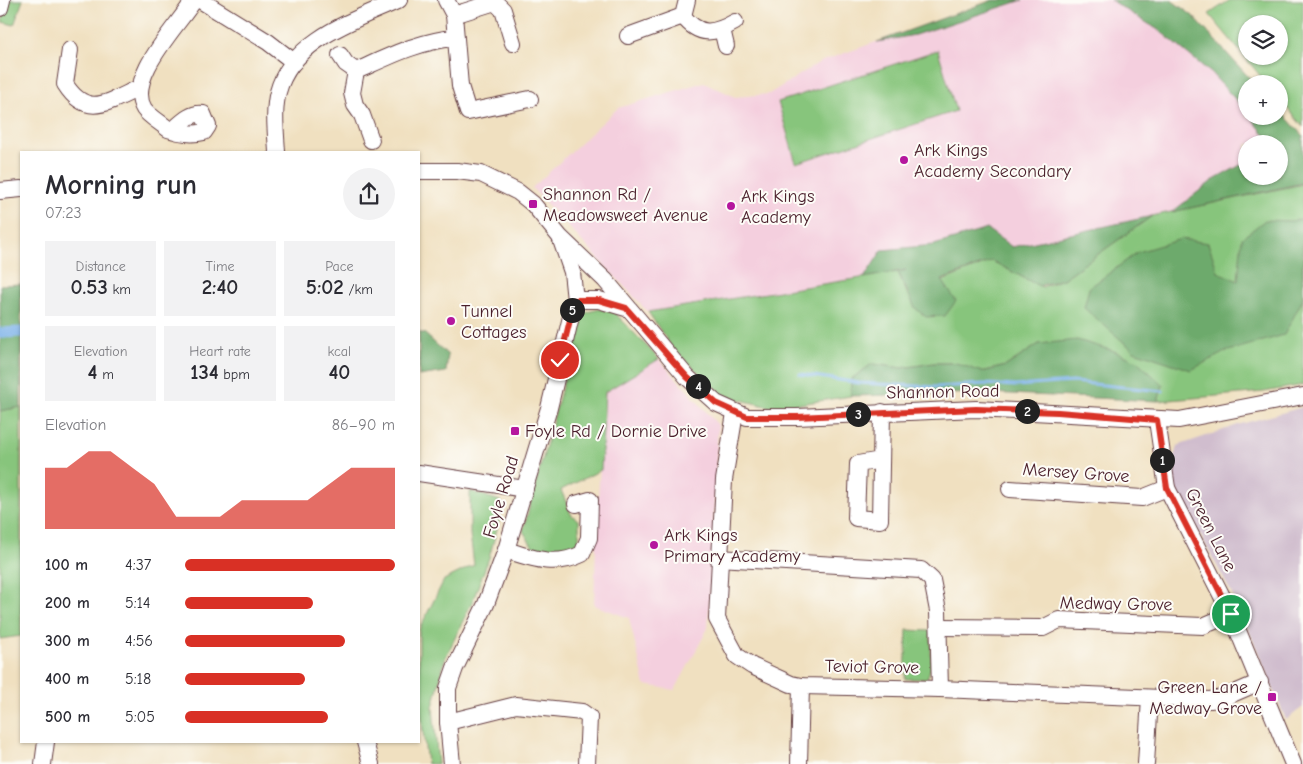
<!DOCTYPE html>
<meta charset="utf-8">
<style>
:root{--surface:#fff;--page:#f2f2f3;--text:#2b2b33;--muted:#7c7c81;--accent:#d93025}
body{margin:0;font-family:"Comic Neue",sans-serif;background:var(--page);color:var(--text);height:100vh;display:flex;flex-direction:column;font-size:19px;white-space:nowrap}
*{box-sizing:border-box;margin:0}
p{font-size:16px;color:var(--muted)}
.icon{flex:none;width:28px;height:28px;fill:none;stroke:currentColor;stroke-width:2;stroke-linecap:round;stroke-linejoin:round}
.map{position:relative;flex:1;overflow:hidden}
.details{position:absolute;left:20px;top:151px;width:400px;height:592px;display:flex;flex-direction:column;background:var(--surface);border-radius:0px;box-shadow:0 1px 4px #0004}
.details>*{flex:none}
.buttons{position:absolute;left:1238px;top:15px;display:grid;gap:10px}
.buttons a{display:grid;place-items:center;width:50px;height:50px;border-radius:50%;background:var(--surface);box-shadow:0 1px 4px #0004;font-size:25px}
.pin{position:absolute;display:grid;place-items:center;width:42px;height:42px;color:#fff;margin:-21px;border:2px solid #fff;border-radius:50%;box-shadow:0 1px 5px #0007}
.km{position:absolute;width:25px;height:25px;margin:-12px;border-radius:50%;background:#222;color:#fff;font-size:14px;line-height:25px;text-align:center}
.round{display:grid;place-items:center;flex:none;width:52px;height:52px;border-radius:26px;background:var(--page)}
.headline{display:flex;align-items:center;justify-content:space-between;height:85px;padding:0 25px}
h1{font-size:28px;font-weight:700;line-height:38px}
.metrics{display:grid;grid-template-columns:repeat(3,1fr);gap:8px;height:85px;padding:5px 25px}
.metrics div{display:grid;align-content:center;border-radius:0px;background:var(--page);text-align:center}
.metrics b{font-size:21px;font-weight:700}
.metrics small{font-size:14px;font-weight:400}
.metrics p{font-size:14px}
.chart{height:140px;padding:10px 25px}
.chart p{display:flex;justify-content:space-between}
.chart svg{width:100%;height:90px;margin-top:5px;fill:var(--accent);opacity:.7}
ul{padding:0 25px;list-style:none;font-size:16px}
li{display:grid;grid-template-columns:80px 60px 1fr;align-items:center;height:38px}
li i{height:12px;border-radius:6px;background:var(--accent)}
.map>svg:first-child{display:block}
.built{fill:#f4cfde;fill-rule:evenodd}
.industrial{fill:#d0bdce}
.green{fill:#87c57c;stroke:#687254;fill-rule:evenodd}
.forest{fill:#6daa6c;stroke:#5c644c}
.lines{fill:none;stroke-linecap:round;stroke-linejoin:round}
.stream{stroke:#7ab1e9;stroke-width:3}
.canal{stroke:#7ab1e9;stroke-width:11}
.minor-casing{stroke:#633c41;stroke-width:18}
.minor{stroke:#fff;stroke-width:16}
.route-casing{stroke:#fff;stroke-width:10}
.route{stroke:#d93025;stroke-width:6}
.poi-dot{fill:#b5179e;stroke:#fdfcf7;stroke-width:2}
.labels{text-anchor:middle;dominant-baseline:central;stroke-width:4;stroke-linejoin:round;paint-order:stroke}
.poi-label{font-size:18px;fill:#4a1f2b;stroke:#fdfcf7;text-anchor:start}
.street-label{font-size:18px;fill:#4a1f2b;stroke:#fdfcf7}
</style>
<div class="map">
<svg width="1303" height="764" viewBox="0 0 1303 764">
<rect width="100%" height="100%" fill="#fdfcf7"/>
<filter id="ink" filterUnits="userSpaceOnUse"><feTurbulence type="fractalNoise" baseFrequency=".02" numOctaves="2"/><feDisplacementMap in="SourceGraphic" scale="10" xChannelSelector="R" yChannelSelector="G"/><feConvolveMatrix kernelMatrix="1 2 1 2 8 2 1 2 1" color-interpolation-filters="sRGB"/></filter>
<filter id="wash" filterUnits="userSpaceOnUse"><feTurbulence type="fractalNoise" baseFrequency=".0096" numOctaves="4" result="noise"/><feDisplacementMap in="SourceGraphic" scale="20" xChannelSelector="R" yChannelSelector="G"/><feGaussianBlur stdDeviation="1.12" result="paint"/><feColorMatrix in="noise" values="0 0 0 0 0 0 0 0 0 0 0 0 0 0 0 0 0 1.4 0 .05"/><feComposite in="paint" operator="in"/></filter>
<g filter="url(#wash)">
<rect width="100%" height="100%" fill="#f0e0c0"/>
<g class="built">
<path d="M993,0H1168L1246,84V116H1279L1303,139V184L898,272L648,312L532,188L618,108L704,82L735,97L769,94L820,62ZM1246,144H1279V176H1246Z"/>
<path d="M659,359L718,425L708,628L675,690L645,685L629,618L594,605L597,513L605,392Z"/>
</g>
<path class="industrial" d="M1303,407V707L1286,720L1241,611L1169,476L1177,446L1241,424Z"/>
<g class="green">
<path d="M9,0H23L14,25L2,22Z"/>
<path d="M1230,0H1303V127L1279,98V84H1267L1209,14ZM1246,24H1279V56H1246Z"/>
<path d="M938,50L956,111L796,163L778,102Z"/>
<path d="M1303,184V385L1264,392L1158,401L1163,385L1039,344L1006,366L981,372L956,363H934L902,368L872,364L851,379V396L774,408L724,396L673,349L648,312L898,272L908,295L992,261L1042,287L1063,279L1152,216Z"/>
<path d="M600,309L614,312L659,359L605,392L601,470L561,490L571,514L579,521V544L568,549L533,547L523,531L578,328L587,312Z"/>
<path d="M21,407V636L0,639V411Z"/>
<path d="M470,491L500,501L502,511L489,558L473,600L445,659L433,707L438,764H427L419,698V630L444,580L474,565L470,534Z"/>
<path d="M907,630L931,631V667L927,679H905Z"/>
</g>
<g class="forest">
<path d="M993,0H1023L915,35L877,42Z"/>
<path d="M1110,0H1171L1192,15L1255,84H1246V111L1211,73L1160,31Z"/>
<path d="M1279,109L1303,136V183L1172,212L1212,181L1246,162V176H1279V144H1272L1250,116H1279Z"/>
<path d="M1152,216L1063,279L1039,286L992,261L942,280L956,301L945,316L926,317L915,308L898,272L906,270L864,278L882,250L934,245L987,229L1012,247Z"/>
<path d="M1303,218V299L1284,335L1225,352L1191,370L1134,351L1084,308L1089,288L1138,252L1181,239L1208,243L1218,272L1238,281L1242,238L1265,220L1292,221Z"/>
<path d="M21,284V407L0,411V285Z"/>
<path d="M419,333H424L448,355L446,372L419,376Z"/>
<path d="M1077,340L1114,351L1137,361L1163,385L1158,401L988,393L851,396V379L872,364L902,368L934,363H956L982,372L1006,366L1039,344Z"/>
</g>
<g class="lines">
<path class="stream" d="M800,374L859,383L937,387L984,384L1015,386L1073,382L1163,391"/>
<path class="canal" d="M0,333L21,332"/>
</g>
</g>
<g filter="url(#ink)">
<g class="lines">
<defs>
<g id="minor">
<path d="M200,0L268,42L294,62"/>
<path d="M446,0L454,15L460,86L468,112L530,99"/>
<path d="M0,8L2,0"/>
<path d="M454,15L495,2L503,10L513,43"/>
<path d="M683,16C699,37 714,34 735,22"/>
<path d="M722,29L726,46"/>
<path d="M628,36L683,16L687,0"/>
<path d="M70,50L65,84C87,119 108,102 139,88"/>
<path d="M340,55L346,64L356,71"/>
<path d="M173,130C181,123 191,112 203,114L208,126L204,132C191,135 181,133 168,129C161,123 149,116 144,109C125,78 178,26 194,0"/>
<path d="M371,140L362,115L355,105L352,93L356,71C388,57 419,41 454,38"/>
<path d="M277,152C276,133 273,111 278,92C292,39 356,20 399,0"/>
<path d="M419,171H457L481,174L518,192L533,204L560,237L605,280L687,377L716,403L747,417H797L976,409L1179,420L1303,396"/>
<path d="M0,191L21,189"/>
<path d="M575,300H599L626,308"/>
<path d="M735,413L724,480L717,619L737,656L752,666L791,684L801,686L940,689L1210,700L1223,698L1260,682"/>
<path d="M1157,420L1167,488L1231,614L1293,764"/>
<path d="M881,460L858,464L856,518L880,520L882,412"/>
<path d="M419,473L525,489"/>
<path d="M1010,489L1142,498L1167,488"/>
<path d="M506,550C534,559 555,567 582,554L589,538L590,500L576,504"/>
<path d="M718,558L921,570L932,580L938,611L940,689"/>
<path d="M940,627L1043,628L1059,620L1203,626L1231,614"/>
<path d="M448,722L516,705L582,712L589,717L587,764"/>
<path d="M365,742L371,764"/>
<path d="M43,764L46,742"/>
<path d="M452,764L448,722V688L455,668L486,604L506,550L549,408L575,300L572,272L561,240"/>
<path d="M799,764L801,686"/>
<path d="M1146,764L1150,698"/>
</g>
</defs>
<use href="#minor" class="minor-casing"/>
<use href="#minor" class="minor"/>
</g>
</g>
<g class="lines" filter="url(#ink)">
<defs>
<path id="route" d="M560,360L575,300H599L626,308L687,377L716,403L747,417H797L976,409L1058,412L1157,420L1167,488L1231,614"/>
</defs>
<use href="#route" class="route-casing"/>
<use href="#route" class="route"/>
</g>
<g class="poi-dot">
<circle cx="904" cy="160" r="5"/>
<rect x="528" y="199" width="10" height="10" rx="2.5"/>
<circle cx="731" cy="206" r="5"/>
<circle cx="451" cy="321" r="5"/>
<rect x="510" y="426" width="10" height="10" rx="2.5"/>
<circle cx="654" cy="545" r="5"/>
<rect x="1267" y="692" width="10" height="10" rx="2.5"/>
</g>
<g class="labels">
<g class="poi-label">
<text x="914" y="150">Ark Kings<tspan x="914" dy="21">Academy Secondary</tspan></text>
<text x="543" y="194">Shannon Rd /<tspan x="543" dy="21">Meadowsweet Avenue</tspan></text>
<text x="741" y="196">Ark Kings<tspan x="741" dy="21">Academy</tspan></text>
<text x="461" y="311">Tunnel<tspan x="461" dy="21">Cottages</tspan></text>
<text x="525" y="431">Foyle Rd / Dornie Drive</text>
<text x="664" y="535">Ark Kings<tspan x="664" dy="21">Primary Academy</tspan></text>
<text x="1262" y="687" text-anchor="end">Green Lane /<tspan x="1262" dy="21">Medway Grove</tspan></text>
</g>
<g class="street-label">
<text transform="translate(943 392) rotate(-1)">Shannon Road</text>
<text transform="translate(1076 473) rotate(4)">Mersey Grove</text>
<text transform="translate(501 497) rotate(-73)">Foyle Road</text>
<text transform="translate(1211 530) rotate(63)">Green Lane</text>
<text transform="translate(1116 604) rotate(1)">Medway Grove</text>
<text transform="translate(872 667) rotate(1)">Teviot Grove</text>
</g>
</g>
</svg>
<div class="buttons">
<a><svg class="icon" aria-label="layers" viewBox="0 0 24 24"><path d="M12 4l9 5-9 5-9-5zM3 14l9 5 9-5"/></svg></a>
<a>+</a>
<a>−</a>
</div>
<div class="pin" style="left:1231px;top:614px;background:#1e9e55"><svg class="icon" aria-label="arrive" viewBox="0 0 24 24"><path d="M6 21V4h12l-3 4 3 4H6"/></svg></div>
<div class="pin" style="left:560px;top:360px;background:#d93025"><svg class="icon" aria-label="check" viewBox="0 0 24 24"><path d="M5 12l5 5 9-10"/></svg></div>
<b class="km" style="left:1162px;top:460px">1</b>
<b class="km" style="left:1027px;top:411px">2</b>
<b class="km" style="left:858px;top:414px">3</b>
<b class="km" style="left:698px;top:386px">4</b>
<b class="km" style="left:572px;top:310px">5</b>
<section class="details">
<div class="headline"><div><h1>Morning run</h1><p>07:23</p></div><a class="round"><svg class="icon" aria-label="share" viewBox="0 0 24 24"><path d="M12 15V3M7 8l5-5 5 5M5 13v7h14v-7"/></svg></a></div>
<div class="metrics">
<div><p>Distance</p><b>0.53<small> km</small></b></div>
<div><p>Time</p><b>2:40</b></div>
<div><p>Pace</p><b>5:02<small> /km</small></b></div>
</div>
<div class="metrics">
<div><p>Elevation</p><b>4<small> m</small></b></div>
<div><p>Heart rate</p><b>134<small> bpm</small></b></div>
<div><p>kcal</p><b>40</b></div>
</div>
<div class="chart"><p><span>Elevation</span>86–90 m</p>
<svg viewBox="0 0 160 44" preserveAspectRatio="none"><path d="M0 44V14L10 14L20 6L30 6L40 14L50 22L60 38L70 38L80 38L90 30L100 30L110 30L120 30L130 22L140 14L150 14L160 14V44z"/></svg>
</div>
<ul>
<li><b>100 m</b>4:37<i style="width:100%"></i></li>
<li><b>200 m</b>5:14<i style="width:61%"></i></li>
<li><b>300 m</b>4:56<i style="width:76%"></i></li>
<li><b>400 m</b>5:18<i style="width:57%"></i></li>
<li><b>500 m</b>5:05<i style="width:68%"></i></li>
</ul>
</section>
</div>
